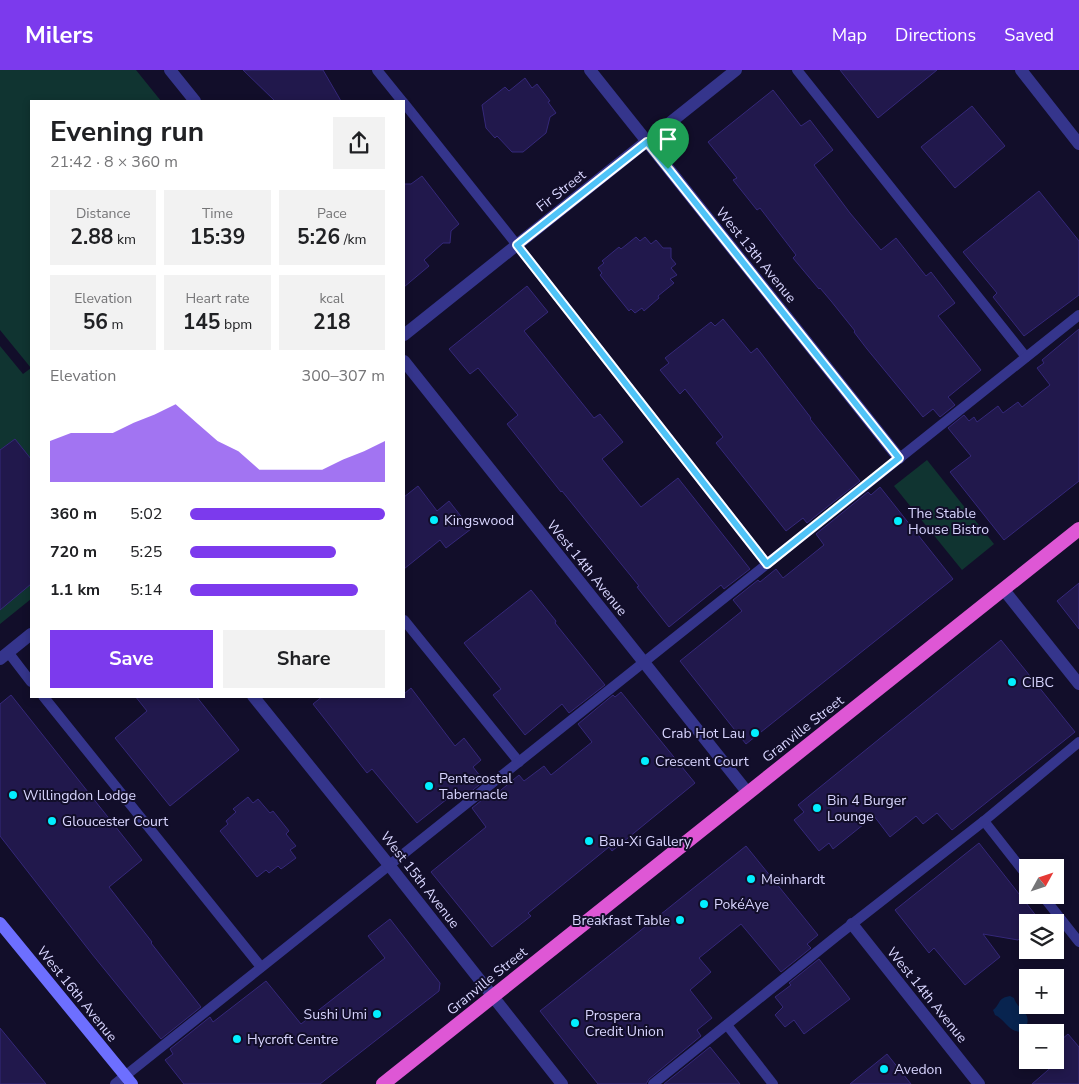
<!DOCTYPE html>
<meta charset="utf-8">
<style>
:root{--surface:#fff;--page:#f2f2f2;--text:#202124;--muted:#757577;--accent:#7c3aed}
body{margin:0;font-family:"Nunito Sans",sans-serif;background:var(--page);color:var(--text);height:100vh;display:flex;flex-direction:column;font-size:19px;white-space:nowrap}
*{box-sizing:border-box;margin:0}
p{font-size:16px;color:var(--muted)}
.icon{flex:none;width:28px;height:28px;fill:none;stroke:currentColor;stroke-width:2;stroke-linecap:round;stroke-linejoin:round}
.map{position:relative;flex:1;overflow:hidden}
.panel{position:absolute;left:30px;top:30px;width:375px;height:598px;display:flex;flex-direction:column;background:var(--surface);border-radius:0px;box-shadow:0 2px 8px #0003}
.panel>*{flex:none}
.needle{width:32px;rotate:50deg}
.tools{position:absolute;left:1019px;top:789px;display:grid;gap:10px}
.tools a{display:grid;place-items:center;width:45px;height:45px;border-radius:0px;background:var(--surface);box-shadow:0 2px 8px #0003;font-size:25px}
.pin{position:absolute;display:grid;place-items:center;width:42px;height:42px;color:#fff;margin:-51px -21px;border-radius:50% 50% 50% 0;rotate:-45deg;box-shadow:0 0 5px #0007}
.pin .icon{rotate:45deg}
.round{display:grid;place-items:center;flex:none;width:52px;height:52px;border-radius:0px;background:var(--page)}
.summary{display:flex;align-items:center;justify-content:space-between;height:85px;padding:0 20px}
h1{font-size:28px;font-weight:700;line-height:38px}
.metrics{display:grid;grid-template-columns:repeat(3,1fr);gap:8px;height:85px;padding:5px 20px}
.metrics div{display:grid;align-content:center;border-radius:0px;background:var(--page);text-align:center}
.metrics b{font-size:21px;font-weight:700}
.metrics small{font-size:14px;font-weight:400}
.metrics p{font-size:14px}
.chart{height:140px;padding:10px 20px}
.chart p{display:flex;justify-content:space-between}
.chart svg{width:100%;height:90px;margin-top:5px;fill:var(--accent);opacity:.7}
.button{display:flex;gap:10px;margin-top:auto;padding:10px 20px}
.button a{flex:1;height:58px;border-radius:0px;background:var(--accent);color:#fff;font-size:20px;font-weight:700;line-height:58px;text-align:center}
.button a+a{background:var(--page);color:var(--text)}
ul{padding:0 20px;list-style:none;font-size:16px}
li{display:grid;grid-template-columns:80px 60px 1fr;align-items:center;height:38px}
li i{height:12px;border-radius:6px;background:var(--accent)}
header{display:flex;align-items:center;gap:30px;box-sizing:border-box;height:70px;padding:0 25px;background:var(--accent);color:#fff}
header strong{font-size:24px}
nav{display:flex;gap:28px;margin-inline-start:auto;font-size:18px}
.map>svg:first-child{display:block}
.green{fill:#103431}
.water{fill:#08244f}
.building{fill:#21184c;stroke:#35287a}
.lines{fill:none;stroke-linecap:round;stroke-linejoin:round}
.service{stroke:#35358c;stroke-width:10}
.minor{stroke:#35358c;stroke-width:12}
.tertiary{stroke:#35358c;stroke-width:12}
.secondary{stroke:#6d6fff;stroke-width:12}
.trunk{stroke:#de57d5;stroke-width:14}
.route-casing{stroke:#fff;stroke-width:10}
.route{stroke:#4fc3f7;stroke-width:6}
.poi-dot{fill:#02efff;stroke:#120e2a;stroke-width:2}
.labels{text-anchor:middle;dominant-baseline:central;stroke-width:4;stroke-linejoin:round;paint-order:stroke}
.street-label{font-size:14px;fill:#d9d6ff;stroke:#120e2a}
.poi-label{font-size:14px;fill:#d9d6ff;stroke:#120e2a;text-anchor:start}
</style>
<header>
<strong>Milers</strong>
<nav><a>Map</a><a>Directions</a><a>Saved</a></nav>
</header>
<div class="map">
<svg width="1079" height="1014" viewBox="0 0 1079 1014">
<rect width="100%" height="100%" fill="#120e2a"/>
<g class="green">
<path d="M0,0H136L161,31H31V529L0,554V276L23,304L31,298L0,260Z"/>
<path d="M927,390L994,474L962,500L894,416Z"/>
</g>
<path class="water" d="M1010,926L1014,928C1018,942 1035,942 1024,961C1010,965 1006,950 995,945L993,940C1001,934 997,928 1010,926Z"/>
<g class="building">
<path d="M243,0H323L341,31H275Z"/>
<path d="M840,0H937L878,48Z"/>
<path d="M525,8L532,18L537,14L550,31L548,32L556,43L550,47L546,63L523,82H512L497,66L495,68L486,58L482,35L505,17L509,21Z"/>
<path d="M773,20L801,56L810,50L833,80L814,95L850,143L881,180L896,168L926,206L931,202L955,233L938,246L981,300L948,327L955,335L940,347L933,339L923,347L867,279L854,262L855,261L831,231L820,218L819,219L793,188L796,185L760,138L757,140L733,110L737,108L708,72Z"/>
<path d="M972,36L1005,76L955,118L921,77Z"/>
<path d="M422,106L459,154L451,161L450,173H443L424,190L429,196L404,217V114H411Z"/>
<path d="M1039,121L1079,171V225L1024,266L993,227L997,223L963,182Z"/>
<path d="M636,167L640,171L645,167L651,174L656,170L663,178H671V188L676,194L671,198L677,205L670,209L674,213L658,226L659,228L644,241L642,238L635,243L631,239L629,241L600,205L602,203L598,198L604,193L602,191L619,177L621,179Z"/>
<path d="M527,216L548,242L524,261L594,348L600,344L623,372L602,389L641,437L678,408L750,499L724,519L721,515L669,557L637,517L639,516L562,421L561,422L507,354L518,345L478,298L470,304L449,279Z"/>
<path d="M723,249L751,283L757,278L811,348L810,349L860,411L807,453L803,448L786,461L716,373L723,367L685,319L680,324L660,300L669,293L665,288L711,252L715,256Z"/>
<path d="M1079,259V411L1004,470L950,402L971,386L948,358L964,345L969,351L974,347L977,352L998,336L1003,343L1018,332L1022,337L1050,315L1037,298L1044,293L1042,290Z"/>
<path d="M15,369L31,389V514L0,540V380Z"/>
<path d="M418,416L437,441L449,431L471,459L446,478L440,470L404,499V427Z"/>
<path d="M880,417L953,509L746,674L680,591L742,541L733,530L758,510L760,512L776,499L783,508L824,475L816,464L868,422L871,425Z"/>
<path d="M1079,513V559L1057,531Z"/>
<path d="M531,520L556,551L555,553L605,615L569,643L562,634L525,665L493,625L501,619L464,573Z"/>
<path d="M1001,570L1075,662L952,760L937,743L923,754L916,746L890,767L874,746L833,779L829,773L819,781L794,750L804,742L798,735Z"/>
<path d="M411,618L455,676L464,668L481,690L473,697L484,711L463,728L457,721L417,753L372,699L367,703L313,634L323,626H404V624Z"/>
<path d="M621,622L695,713L612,781L609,777L528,843L531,846L492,877L431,802L486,757L472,738L492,722L495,725L519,705L524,711L544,696L551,705L592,672L578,654L613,625L615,627Z"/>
<path d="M11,625L142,790L109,817L152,872L151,873L201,937L161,969L92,884L0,766V634Z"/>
<path d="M135,626H196L239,680L170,736L115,668L147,641Z"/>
<path d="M248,727L253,733L258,729L270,743L273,741L289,761L286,764L296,776L290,780L296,788L281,799L278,796L269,803L266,800L257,807L220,761L228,754L226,751L236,742L233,739Z"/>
<path d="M979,773L1041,852H1028V862L1018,870L983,864L1000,887L965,915L934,878L929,883L895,840Z"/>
<path d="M746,776L818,865L807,874L811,878L781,902L741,854L699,888L711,902L690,920L712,948L697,960L701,966L649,1009L646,1014H598L540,941Z"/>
<path d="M390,849L440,913L439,921L320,1014H184L165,990L173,984L170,979L210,947L213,952L266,911L301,954L385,888L368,866Z"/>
<path d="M819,889L850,929L804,964L794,950L785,957L775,945L783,937L775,927L791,915L789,913Z"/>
<path d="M0,958L46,1014H0Z"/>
<path d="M1068,964L1079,977V1014H1032L1055,994V975Z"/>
<path d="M710,977L740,1014H664Z"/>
<path d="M887,984L911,1014H850Z"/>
</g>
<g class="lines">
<g class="service">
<path d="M377,0L402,31"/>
<path d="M797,0L1026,287"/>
<path d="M404,33L532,194L767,494"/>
<path d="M404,550L519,692"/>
<path d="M8,582L31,612"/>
<path d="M43,626L261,897"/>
<path d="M984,751L1028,807"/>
<path d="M1042,825L1079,872"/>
<path d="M727,955L773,1014"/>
<path d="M115,1014L1079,245"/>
<path d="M653,1014L838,865L984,751L1079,672"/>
</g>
<g class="minor">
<path d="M170,0L195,31"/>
<path d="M590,0L899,388"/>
<path d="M404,291L748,723"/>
<path d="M1004,520L1079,614"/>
<path d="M253,626L389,795L562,1014"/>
<path d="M852,854L979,1014"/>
</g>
<g class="tertiary">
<path d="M1021,0L1079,74"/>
<path d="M404,265L736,0"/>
<path d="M0,589L31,564"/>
</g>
<path class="secondary" d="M0,853L132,1014"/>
<path class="trunk" d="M383,1014L1079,459"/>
</g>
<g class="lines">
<defs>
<path id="route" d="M647,72L899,388L767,494L517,175Z"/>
</defs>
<use href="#route" class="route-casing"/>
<use href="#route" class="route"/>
</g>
<g class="poi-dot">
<circle cx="434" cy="450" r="5"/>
<circle cx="898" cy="451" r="5"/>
<circle cx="1012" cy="612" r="5"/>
<circle cx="755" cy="663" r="5"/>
<circle cx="645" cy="691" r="5"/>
<circle cx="429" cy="716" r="5"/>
<circle cx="13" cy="725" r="5"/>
<circle cx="817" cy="738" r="5"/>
<circle cx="52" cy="751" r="5"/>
<circle cx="589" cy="771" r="5"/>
<circle cx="751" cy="809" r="5"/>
<circle cx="704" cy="834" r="5"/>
<circle cx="680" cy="850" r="5"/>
<circle cx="377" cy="944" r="5"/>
<circle cx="575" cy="953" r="5"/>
<circle cx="237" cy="969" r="5"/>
<circle cx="884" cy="999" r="5"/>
</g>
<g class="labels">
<g class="street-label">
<text transform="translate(561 121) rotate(-38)">Fir Street</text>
<text transform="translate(756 185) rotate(51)">West 13th Avenue</text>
<text transform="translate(587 498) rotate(51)">West 14th Avenue</text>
<text transform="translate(803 659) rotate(-38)">Granville Street</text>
<text transform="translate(420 810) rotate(52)">West 15th Avenue</text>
<text transform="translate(487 911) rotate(-39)">Granville Street</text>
<text transform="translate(77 924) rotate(51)">West 16th Avenue</text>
<text transform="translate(927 925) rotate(51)">West 14th Avenue</text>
</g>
<g class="poi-label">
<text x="908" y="443">The Stable<tspan x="908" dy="16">House Bistro</tspan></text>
<text x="444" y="450">Kingswood</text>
<text x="1022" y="612">CIBC</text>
<text x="745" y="663" text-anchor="end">Crab Hot Lau</text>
<text x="655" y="691">Crescent Court</text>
<text x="439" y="708">Pentecostal<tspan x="439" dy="16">Tabernacle</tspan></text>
<text x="23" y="725">Willingdon Lodge</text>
<text x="827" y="730">Bin 4 Burger<tspan x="827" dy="16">Lounge</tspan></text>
<text x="62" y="751">Gloucester Court</text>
<text x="599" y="771">Bau-Xi Gallery</text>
<text x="761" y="809">Meinhardt</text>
<text x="714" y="834">PokéAye</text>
<text x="670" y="850" text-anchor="end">Breakfast Table</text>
<text x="367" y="944" text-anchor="end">Sushi Umi</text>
<text x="585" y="945">Prospera<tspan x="585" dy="16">Credit Union</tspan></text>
<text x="247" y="969">Hycroft Centre</text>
<text x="894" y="999">Avedon</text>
</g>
</g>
</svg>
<div class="tools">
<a><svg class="needle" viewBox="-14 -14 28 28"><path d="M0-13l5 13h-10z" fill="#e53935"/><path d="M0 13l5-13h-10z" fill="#757577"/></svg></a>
<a><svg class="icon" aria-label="layers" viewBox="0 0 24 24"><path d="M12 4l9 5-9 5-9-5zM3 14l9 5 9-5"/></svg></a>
<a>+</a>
<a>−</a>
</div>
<div class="pin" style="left:668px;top:99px;background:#1e9e55"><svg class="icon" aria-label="arrive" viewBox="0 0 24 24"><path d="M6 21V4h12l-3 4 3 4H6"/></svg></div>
<section class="panel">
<div class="summary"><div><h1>Evening run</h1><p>21:42 · 8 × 360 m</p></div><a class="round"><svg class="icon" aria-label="share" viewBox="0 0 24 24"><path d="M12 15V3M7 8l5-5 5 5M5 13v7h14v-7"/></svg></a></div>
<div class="metrics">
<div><p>Distance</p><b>2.88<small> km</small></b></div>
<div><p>Time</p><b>15:39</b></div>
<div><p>Pace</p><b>5:26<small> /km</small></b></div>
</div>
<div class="metrics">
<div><p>Elevation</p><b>56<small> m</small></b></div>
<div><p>Heart rate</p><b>145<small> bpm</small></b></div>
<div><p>kcal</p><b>218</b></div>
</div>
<div class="chart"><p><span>Elevation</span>300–307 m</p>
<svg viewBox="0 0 160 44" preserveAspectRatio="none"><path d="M0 44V24L10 20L20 20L30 20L40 15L50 11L60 6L70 15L80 24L90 29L100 38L110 38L120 38L130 38L140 33L150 29L160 24V44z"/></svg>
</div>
<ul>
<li><b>360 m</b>5:02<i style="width:100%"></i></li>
<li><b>720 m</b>5:25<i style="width:75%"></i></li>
<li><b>1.1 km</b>5:14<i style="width:86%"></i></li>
</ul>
<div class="button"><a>Save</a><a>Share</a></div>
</section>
</div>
